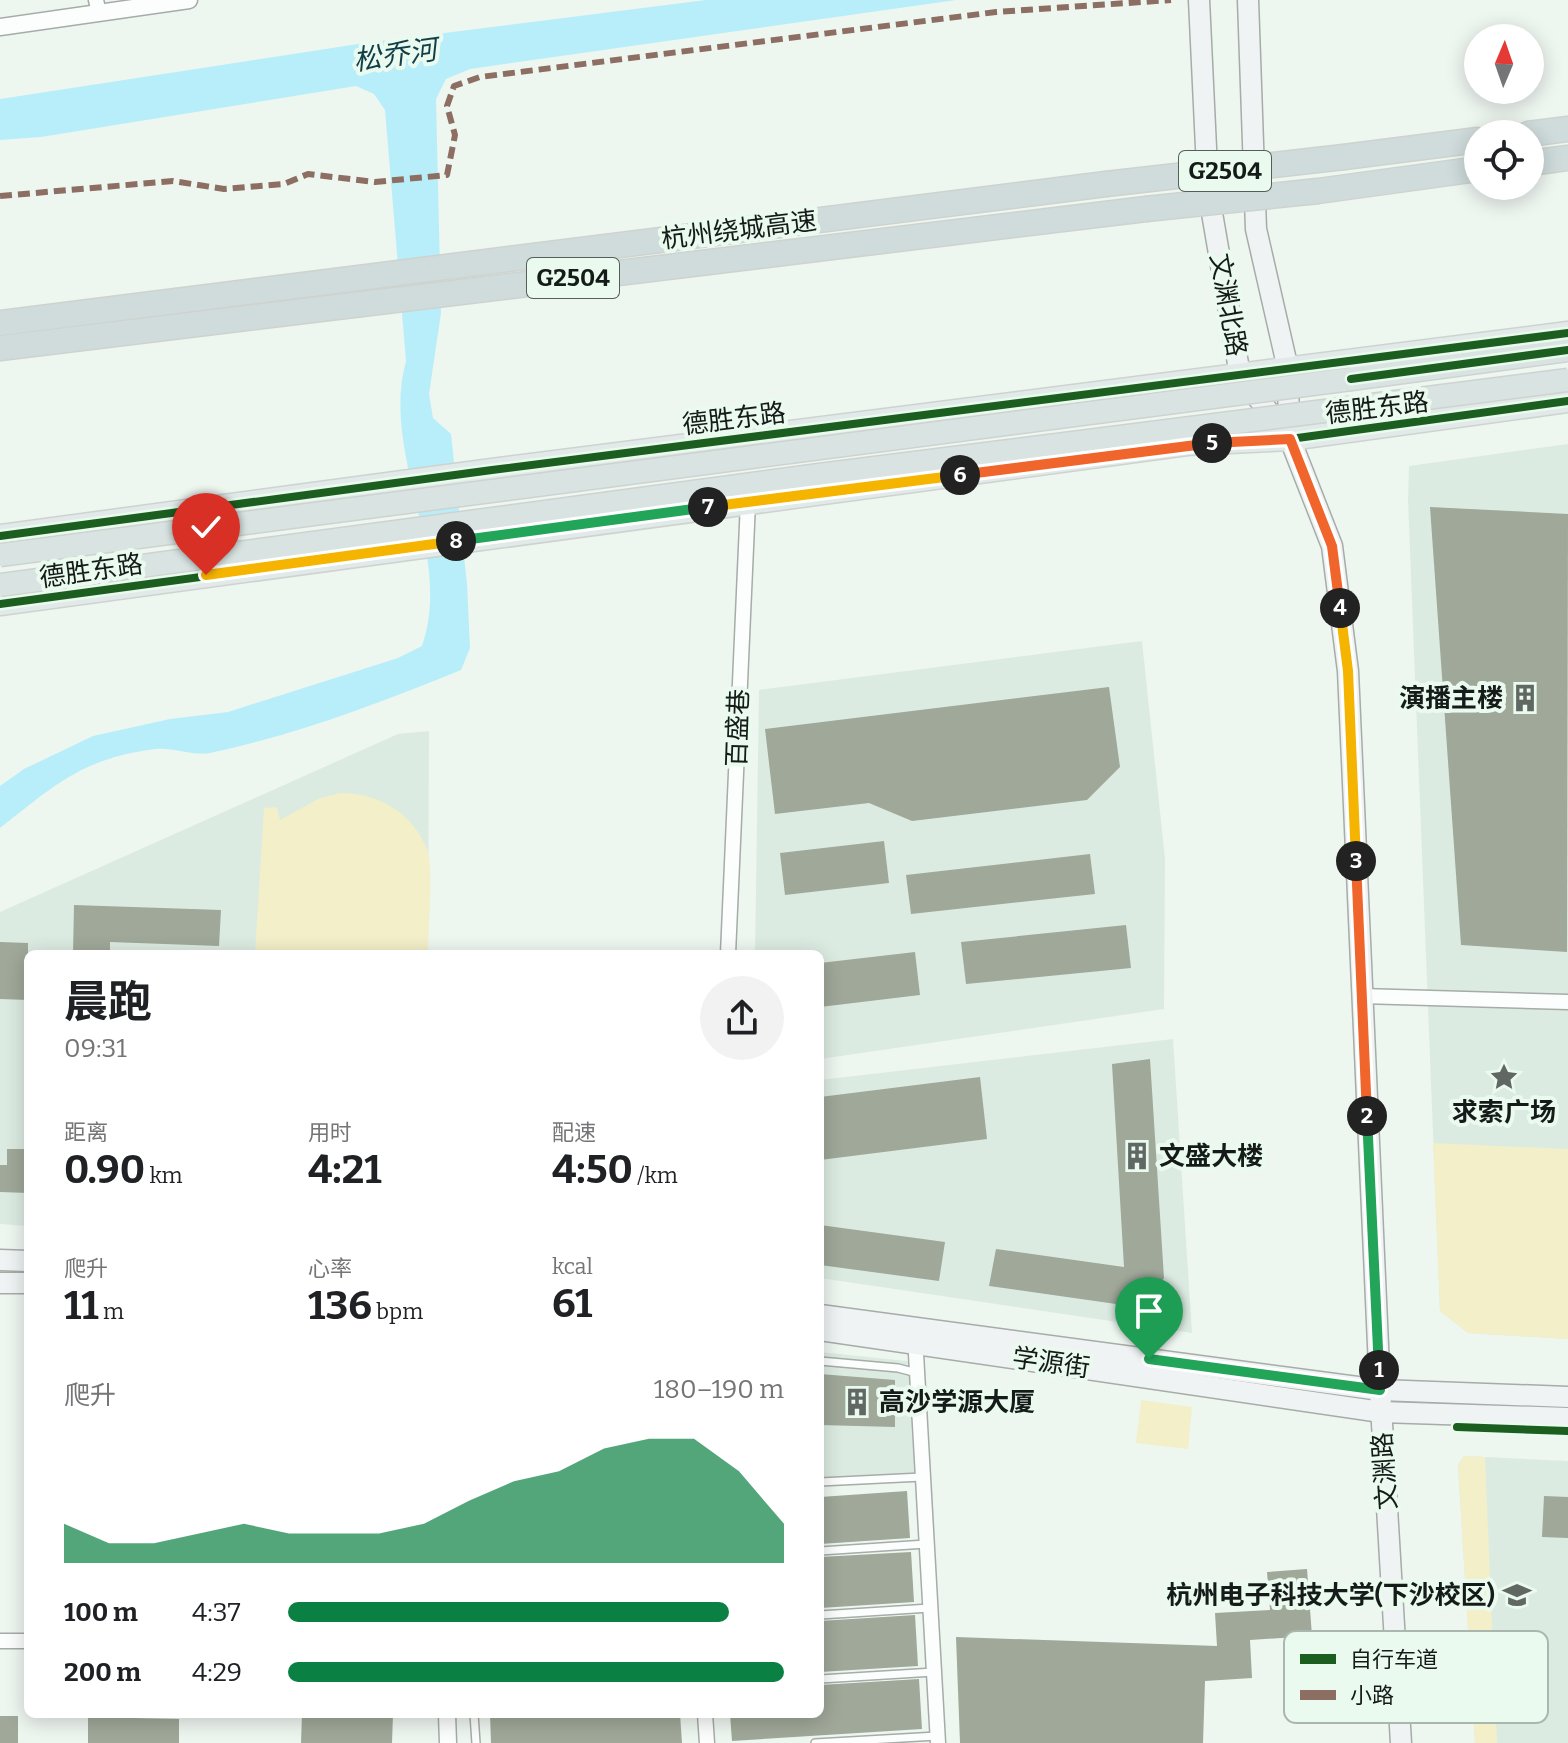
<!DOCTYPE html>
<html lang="zh">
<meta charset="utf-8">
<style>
:root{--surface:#fff;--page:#f2f2f2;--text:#202124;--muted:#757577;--accent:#0b8043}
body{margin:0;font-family:Bitter,"Noto Sans SC",serif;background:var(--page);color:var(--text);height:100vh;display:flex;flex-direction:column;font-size:30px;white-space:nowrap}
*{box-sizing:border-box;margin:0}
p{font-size:26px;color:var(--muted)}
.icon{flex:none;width:44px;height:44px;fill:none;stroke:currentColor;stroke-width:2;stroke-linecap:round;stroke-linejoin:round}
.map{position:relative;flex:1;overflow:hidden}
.sheet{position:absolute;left:24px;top:950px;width:800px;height:768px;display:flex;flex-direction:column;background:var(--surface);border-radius:12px;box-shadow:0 4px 20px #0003}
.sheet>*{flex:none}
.needle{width:52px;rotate:2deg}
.controls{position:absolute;left:1464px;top:24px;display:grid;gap:16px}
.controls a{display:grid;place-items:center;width:80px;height:80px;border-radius:50%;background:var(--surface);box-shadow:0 4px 20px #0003;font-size:40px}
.pin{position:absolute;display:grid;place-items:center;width:68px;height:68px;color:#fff;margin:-82px -34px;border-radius:50% 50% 50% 0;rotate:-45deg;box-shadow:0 0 8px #0007}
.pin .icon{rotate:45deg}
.km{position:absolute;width:40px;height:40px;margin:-20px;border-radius:50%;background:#222;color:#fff;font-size:22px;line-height:40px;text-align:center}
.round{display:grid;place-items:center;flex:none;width:84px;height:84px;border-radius:42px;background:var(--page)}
.summary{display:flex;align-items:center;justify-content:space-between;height:136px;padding:0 40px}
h1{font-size:44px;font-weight:700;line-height:60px}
.metrics{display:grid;grid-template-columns:repeat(3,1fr);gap:12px;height:136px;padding:8px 40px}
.metrics div{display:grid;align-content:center}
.metrics b{font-size:40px;font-weight:700}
.metrics small{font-size:22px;font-weight:400}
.metrics p{font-size:22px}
.chart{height:224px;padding:16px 40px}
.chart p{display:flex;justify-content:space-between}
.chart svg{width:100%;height:144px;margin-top:8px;fill:var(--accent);opacity:.7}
ul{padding:0 40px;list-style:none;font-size:26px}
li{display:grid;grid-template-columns:128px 96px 1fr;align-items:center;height:60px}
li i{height:20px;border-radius:10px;background:var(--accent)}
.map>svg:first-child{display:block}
.built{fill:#dcebe1}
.green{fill:#f2efc9}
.water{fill:#b8eefa}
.building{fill:#9fa899}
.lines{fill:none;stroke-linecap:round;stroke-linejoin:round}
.service-casing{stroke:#a6aca8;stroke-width:10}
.minor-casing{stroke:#a6aca8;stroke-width:17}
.tertiary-casing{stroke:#a6aca8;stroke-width:19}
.secondary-casing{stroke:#a6aca8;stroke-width:23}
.primary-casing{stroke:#ced3d0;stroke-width:25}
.trunk-casing{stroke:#ced3d0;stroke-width:25}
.motorway-casing{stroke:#ced3d0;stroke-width:27}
.service{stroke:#fcfefd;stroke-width:7}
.minor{stroke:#fcfefd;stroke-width:14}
.tertiary{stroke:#fcfefd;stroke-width:16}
.secondary{stroke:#eff3f3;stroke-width:20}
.primary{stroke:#e1eae8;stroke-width:22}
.trunk{stroke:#d8e3e2;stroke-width:22}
.motorway{stroke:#cfdcdb;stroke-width:24}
.trunk-bridge-casing{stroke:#ced3d0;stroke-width:25;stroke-linecap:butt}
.motorway-bridge-casing{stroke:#ced3d0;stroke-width:27;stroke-linecap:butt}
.trunk-bridge{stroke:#d8e3e2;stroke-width:22}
.motorway-bridge{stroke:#cfdcdb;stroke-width:24}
.quiet{stroke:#8d6e63;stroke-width:6;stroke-dasharray:12 6;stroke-linecap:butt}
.cycleway-casing{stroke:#eafaef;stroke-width:13}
.cycleway{stroke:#1b5e20;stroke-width:8}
.split-1-casing{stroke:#fff;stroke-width:16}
.split-2-casing{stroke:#fff;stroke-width:16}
.split-3-casing{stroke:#fff;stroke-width:16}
.split-4-casing{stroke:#fff;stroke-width:16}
.split-5-casing{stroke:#fff;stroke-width:16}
.split-6-casing{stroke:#fff;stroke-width:16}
.split-7-casing{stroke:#fff;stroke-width:16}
.split-8-casing{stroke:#fff;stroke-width:16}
.split-9-casing{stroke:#fff;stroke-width:16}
.split-1{stroke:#22a559;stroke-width:10}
.split-2{stroke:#22a559;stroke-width:10}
.split-3{stroke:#f0652b;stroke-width:10}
.split-4{stroke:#f5b400;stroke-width:10}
.split-5{stroke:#f0652b;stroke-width:10}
.split-6{stroke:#f0652b;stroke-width:10}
.split-7{stroke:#f5b400;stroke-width:10}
.split-8{stroke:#22a559;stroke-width:10}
.split-9{stroke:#f5b400;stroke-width:10}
.labels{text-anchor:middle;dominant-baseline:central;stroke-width:8;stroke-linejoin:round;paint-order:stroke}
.shield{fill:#eafaef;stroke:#555e58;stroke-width:2}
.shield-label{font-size:24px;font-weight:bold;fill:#151b18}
.street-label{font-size:26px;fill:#151b18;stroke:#eafaef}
.poi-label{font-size:26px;font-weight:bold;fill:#151b18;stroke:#eafaef;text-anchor:end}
.water-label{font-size:28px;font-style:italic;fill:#113e48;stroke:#eafaef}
.key{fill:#eafaef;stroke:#aab7ae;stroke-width:2}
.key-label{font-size:22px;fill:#151b18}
</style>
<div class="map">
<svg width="1568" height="1743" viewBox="0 0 1568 1743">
<rect width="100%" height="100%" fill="#eef6f0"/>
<g class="built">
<path d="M1568,444V1339L1468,1333L1440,1311L1408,500L1409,466Z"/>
<path d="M1142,641L1165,859L1164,1009L820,1059V954H755L759,690Z"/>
<path d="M429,731L428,954H28V1226L0,1224V912L398,734Z"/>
<path d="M1173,1039L1192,1333L820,1278V1080Z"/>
<path d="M820,1352L916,1362L922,1477L820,1482Z"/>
<path d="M1464,1456L1568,1461V1743H1475L1458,1465Z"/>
</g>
<g class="green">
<path d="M340,793C378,793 412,812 427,849C434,867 428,931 428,954H255L264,808L277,807L280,820L318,799Z"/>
<path d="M1433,1143L1568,1149V1339L1468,1333L1440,1311Z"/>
<path d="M1141,1400L1192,1407L1188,1449L1136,1443Z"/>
<path d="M1464,1456L1485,1457L1497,1743H1475L1458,1465Z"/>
</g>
<path class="water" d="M706,0H956L470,69L446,79L436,99L441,313L429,394L433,418L451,434L467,584L470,648L461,670C380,703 296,735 210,753C192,756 173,747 155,749C83,758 55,785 0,828V786L24,769L93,736L170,719L228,712L398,658L422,646C454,553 380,455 406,361L385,110L374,94L356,86L41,137L0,140V99L358,44Z"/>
<g class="building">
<path d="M1430,507L1568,514L1567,952L1461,945Z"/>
<path d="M1109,687L1120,767L1087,800L912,821L869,803L775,814L765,729Z"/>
<path d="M884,841L889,883L785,895L780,853Z"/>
<path d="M1090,854L1095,894L911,914L906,875Z"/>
<path d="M74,905L221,910L219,946L110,942V954H73Z"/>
<path d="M1126,925L1131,968L966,984L961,942Z"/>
<path d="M0,942L28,943V1000L0,999Z"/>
<path d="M915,952L920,995L820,1007V963Z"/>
<path d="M1150,1059L1164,1278L1150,1299L1123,1305L989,1286L996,1249L1124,1267L1112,1064Z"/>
<path d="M980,1077L987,1139L820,1160V1097Z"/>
<path d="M7,1149H28V1193L0,1192V1165H7Z"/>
<path d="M820,1225L945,1242L939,1281L820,1265Z"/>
<path d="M820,1374L895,1380V1427L820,1425Z"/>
<path d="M907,1491L910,1538L820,1544V1497Z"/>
<path d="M1544,1496L1568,1497V1538L1542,1537Z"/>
<path d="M911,1552L914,1602L820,1608V1557Z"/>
<path d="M1307,1569L1312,1636L1250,1640L1252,1678L1205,1681L1203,1743H960L956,1637L1217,1646L1215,1613L1270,1610L1267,1572Z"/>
<path d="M915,1615L918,1666L820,1672V1621Z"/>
<path d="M919,1679L922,1729L732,1741L730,1714H820V1685Z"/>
<path d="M302,1714H393L392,1743H301Z"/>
<path d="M490,1714H680L682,1743H491Z"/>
<rect x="0" y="1716" width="18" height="27"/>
<path d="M88,1717L179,1719V1743H88Z"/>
</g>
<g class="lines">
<defs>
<g id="service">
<path d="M820,1361L898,1368L917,1373"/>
<path d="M820,1482L922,1477"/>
<path d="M820,1551L926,1544"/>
<path d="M820,1615L930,1608"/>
<path d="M820,1679L934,1672"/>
<path d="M474,1714L476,1743"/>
<path d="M815,1743L937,1736"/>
</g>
<g id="minor">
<path d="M96,0L99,13"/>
<path d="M728,954L748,502"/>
<path d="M1361,996L1568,1002"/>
<path d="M915,1336L938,1743"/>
<path d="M0,1641H28"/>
<path d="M705,1714L707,1743"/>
</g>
<g id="tertiary">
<path d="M0,27L189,0"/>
<path d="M447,1714L448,1743"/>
</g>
<g id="secondary">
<path d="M1199,0L1208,190L1240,375L1290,439L1332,546L1348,671L1380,1390L1401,1743"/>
<path d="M1248,0L1256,229L1288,369L1289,431"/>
<path d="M0,1260L28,1261"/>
<path d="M0,1283H28"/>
<path d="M820,1315L1380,1390L1568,1397"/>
<path d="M820,1330L1381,1412L1568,1418"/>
</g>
<g id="primary">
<path d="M0,536L492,470L1568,333"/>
<path d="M0,604L1187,444L1290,439L1568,401"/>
</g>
<path id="trunk" d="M1351,379L1568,350"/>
<g id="motorway">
<path d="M1528,134L1568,129"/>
<path d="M1344,157L1478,140"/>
<path d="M1530,163L1568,158"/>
<path d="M1318,191L1478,169"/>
<path d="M0,323L1106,184"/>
<path d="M0,348L1146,209"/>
</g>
</defs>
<use href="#service" class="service-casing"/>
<use href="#minor" class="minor-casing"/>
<use href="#tertiary" class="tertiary-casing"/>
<use href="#secondary" class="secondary-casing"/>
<use href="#primary" class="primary-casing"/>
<use href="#trunk" class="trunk-casing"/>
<use href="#motorway" class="motorway-casing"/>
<use href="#service" class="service"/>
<use href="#minor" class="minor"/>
<use href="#tertiary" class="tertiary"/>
<use href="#secondary" class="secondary"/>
<use href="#primary" class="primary"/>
<use href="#trunk" class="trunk"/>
<use href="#motorway" class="motorway"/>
<defs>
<g id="trunk-bridge">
<path d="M0,555L1351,379"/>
<path d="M0,585L819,475L1568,380"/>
</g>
<g id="motorway-bridge">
<path d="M1106,184L1344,157"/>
<path d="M1146,209L1318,191"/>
</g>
</defs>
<use href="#trunk-bridge" class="trunk-bridge-casing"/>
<use href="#motorway-bridge" class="motorway-bridge-casing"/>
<use href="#trunk-bridge" class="trunk-bridge"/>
<use href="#motorway-bridge" class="motorway-bridge"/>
<path class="quiet" d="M0,196L173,181L224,189L284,184L308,174L375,182L447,175L455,135L447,106L454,86L480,77L996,12L1171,0"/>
<defs>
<g id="cycleway">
<path d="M1351,379L1568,350"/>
<path d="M0,536L492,470L1568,333"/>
<path d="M0,604L1187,444L1290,439L1568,401"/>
<path d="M1457,1427L1568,1431"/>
</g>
</defs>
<use href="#cycleway" class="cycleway-casing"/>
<use href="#cycleway" class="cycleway"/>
</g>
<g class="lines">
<defs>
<path id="split-1" d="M1149,1359L1380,1390L1379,1370"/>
<path id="split-2" d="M1367,1116L1379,1370"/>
<path id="split-3" d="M1356,861L1367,1116"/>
<path id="split-4" d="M1340,608L1348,671L1356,861"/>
<path id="split-5" d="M1212,443L1290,439L1332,546L1340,608"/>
<path id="split-6" d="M960,475L1212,443"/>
<path id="split-7" d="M708,507L960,475"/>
<path id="split-8" d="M456,541L708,507"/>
<path id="split-9" d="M206,575L456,541"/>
</defs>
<use href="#split-1" class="split-1-casing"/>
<use href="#split-2" class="split-2-casing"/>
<use href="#split-3" class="split-3-casing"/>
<use href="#split-4" class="split-4-casing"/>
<use href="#split-5" class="split-5-casing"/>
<use href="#split-6" class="split-6-casing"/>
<use href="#split-7" class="split-7-casing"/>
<use href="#split-8" class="split-8-casing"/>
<use href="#split-9" class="split-9-casing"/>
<use href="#split-1" class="split-1"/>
<use href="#split-2" class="split-2"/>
<use href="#split-3" class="split-3"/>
<use href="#split-4" class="split-4"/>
<use href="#split-5" class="split-5"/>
<use href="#split-6" class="split-6"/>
<use href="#split-7" class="split-7"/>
<use href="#split-8" class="split-8"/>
<use href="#split-9" class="split-9"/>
</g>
<defs>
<symbol id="building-bare" viewBox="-9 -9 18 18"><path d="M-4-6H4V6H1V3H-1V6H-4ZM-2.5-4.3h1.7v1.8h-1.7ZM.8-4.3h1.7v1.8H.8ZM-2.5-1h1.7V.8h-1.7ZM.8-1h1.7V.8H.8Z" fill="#616864" stroke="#eafaef" stroke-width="2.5" paint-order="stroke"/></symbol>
<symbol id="sight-bare" viewBox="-9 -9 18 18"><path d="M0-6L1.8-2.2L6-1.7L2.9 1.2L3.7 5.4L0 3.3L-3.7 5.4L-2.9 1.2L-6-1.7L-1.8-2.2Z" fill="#616864" stroke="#eafaef" stroke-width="2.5" paint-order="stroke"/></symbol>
<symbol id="university-bare" viewBox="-9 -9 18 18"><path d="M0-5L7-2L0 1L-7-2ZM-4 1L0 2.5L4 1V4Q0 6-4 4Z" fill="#616864" stroke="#eafaef" stroke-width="2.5" paint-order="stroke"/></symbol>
</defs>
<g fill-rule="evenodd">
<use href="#building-bare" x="1505" y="678" width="40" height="40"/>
<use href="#sight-bare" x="1484" y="1057" width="40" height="40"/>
<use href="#building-bare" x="1117" y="1136" width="40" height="40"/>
<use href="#building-bare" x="837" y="1382" width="40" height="40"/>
<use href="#university-bare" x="1497" y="1575" width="40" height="40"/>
</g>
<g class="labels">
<g class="shield">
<rect x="1179" y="151" width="92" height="40" rx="6"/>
<rect x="527" y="258" width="92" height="40" rx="6"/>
</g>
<g class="shield-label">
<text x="1225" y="171">G2504</text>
<text x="573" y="278">G2504</text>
</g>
<g class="street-label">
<text transform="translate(739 230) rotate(-7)">杭州绕城高速</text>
<text transform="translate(1228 305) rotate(80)">文渊北路</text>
<text transform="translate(1377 408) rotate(-7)">德胜东路</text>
<text transform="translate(734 419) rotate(-7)">德胜东路</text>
<text transform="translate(91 571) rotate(-8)">德胜东路</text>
<text transform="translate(738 728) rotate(-88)">百盛巷</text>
<text transform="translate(1051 1363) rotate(8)">学源街</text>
<text transform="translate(1385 1471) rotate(-94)">文渊路</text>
</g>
<g class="poi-label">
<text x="1503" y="698">演播主楼</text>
<text x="1504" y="1112" text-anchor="middle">求索广场</text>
<text x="1159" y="1156" text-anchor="start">文盛大楼</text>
<text x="879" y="1402" text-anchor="start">高沙学源大厦</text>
<text x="1495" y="1595">杭州电子科技大学(下沙校区)</text>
</g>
<g class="water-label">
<text transform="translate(395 55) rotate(-8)">松乔河</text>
</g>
</g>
<rect x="1284" y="1631" width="264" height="92" rx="12" class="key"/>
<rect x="1300" y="1654" width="36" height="10" fill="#1b5e20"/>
<rect x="1300" y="1690" width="36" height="10" fill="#8d6e63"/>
<g class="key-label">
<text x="1350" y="1667">自行车道</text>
<text x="1350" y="1703">小路</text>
</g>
</svg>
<div class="controls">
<a><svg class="needle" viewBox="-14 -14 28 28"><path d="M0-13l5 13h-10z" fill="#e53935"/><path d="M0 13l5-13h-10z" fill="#757577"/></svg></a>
<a><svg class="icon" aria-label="locate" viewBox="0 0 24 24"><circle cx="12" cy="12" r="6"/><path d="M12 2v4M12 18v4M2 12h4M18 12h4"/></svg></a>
</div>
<div class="pin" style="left:1149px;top:1359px;background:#1e9e55"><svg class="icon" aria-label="arrive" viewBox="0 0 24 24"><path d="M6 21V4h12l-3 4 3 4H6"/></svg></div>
<div class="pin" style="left:206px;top:575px;background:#d93025"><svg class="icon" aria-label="check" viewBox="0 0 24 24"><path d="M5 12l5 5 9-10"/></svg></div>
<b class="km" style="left:1379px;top:1370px">1</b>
<b class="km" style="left:1367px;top:1116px">2</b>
<b class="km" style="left:1356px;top:861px">3</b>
<b class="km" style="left:1340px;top:608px">4</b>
<b class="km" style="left:1212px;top:443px">5</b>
<b class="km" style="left:960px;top:475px">6</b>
<b class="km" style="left:708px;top:507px">7</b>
<b class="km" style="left:456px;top:541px">8</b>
<section class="sheet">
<div class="summary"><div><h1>晨跑</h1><p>09:31</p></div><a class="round"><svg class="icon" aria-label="share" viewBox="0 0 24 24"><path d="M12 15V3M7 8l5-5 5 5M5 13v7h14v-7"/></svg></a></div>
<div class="metrics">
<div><p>距离</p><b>0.90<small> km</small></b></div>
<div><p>用时</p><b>4:21</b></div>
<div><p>配速</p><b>4:50<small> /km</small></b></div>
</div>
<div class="metrics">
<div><p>爬升</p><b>11<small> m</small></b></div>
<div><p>心率</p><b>136<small> bpm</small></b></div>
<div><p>kcal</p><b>61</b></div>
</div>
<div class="chart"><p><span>爬升</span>180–190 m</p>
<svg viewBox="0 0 160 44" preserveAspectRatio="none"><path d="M0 44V32L10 38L20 38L30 35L40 32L50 35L60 35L70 35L80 32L90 25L100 19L110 16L120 9L130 6L140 6L150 16L160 32V44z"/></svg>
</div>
<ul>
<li><b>100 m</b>4:37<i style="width:89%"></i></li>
<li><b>200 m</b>4:29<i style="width:100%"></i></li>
</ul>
</section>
</div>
